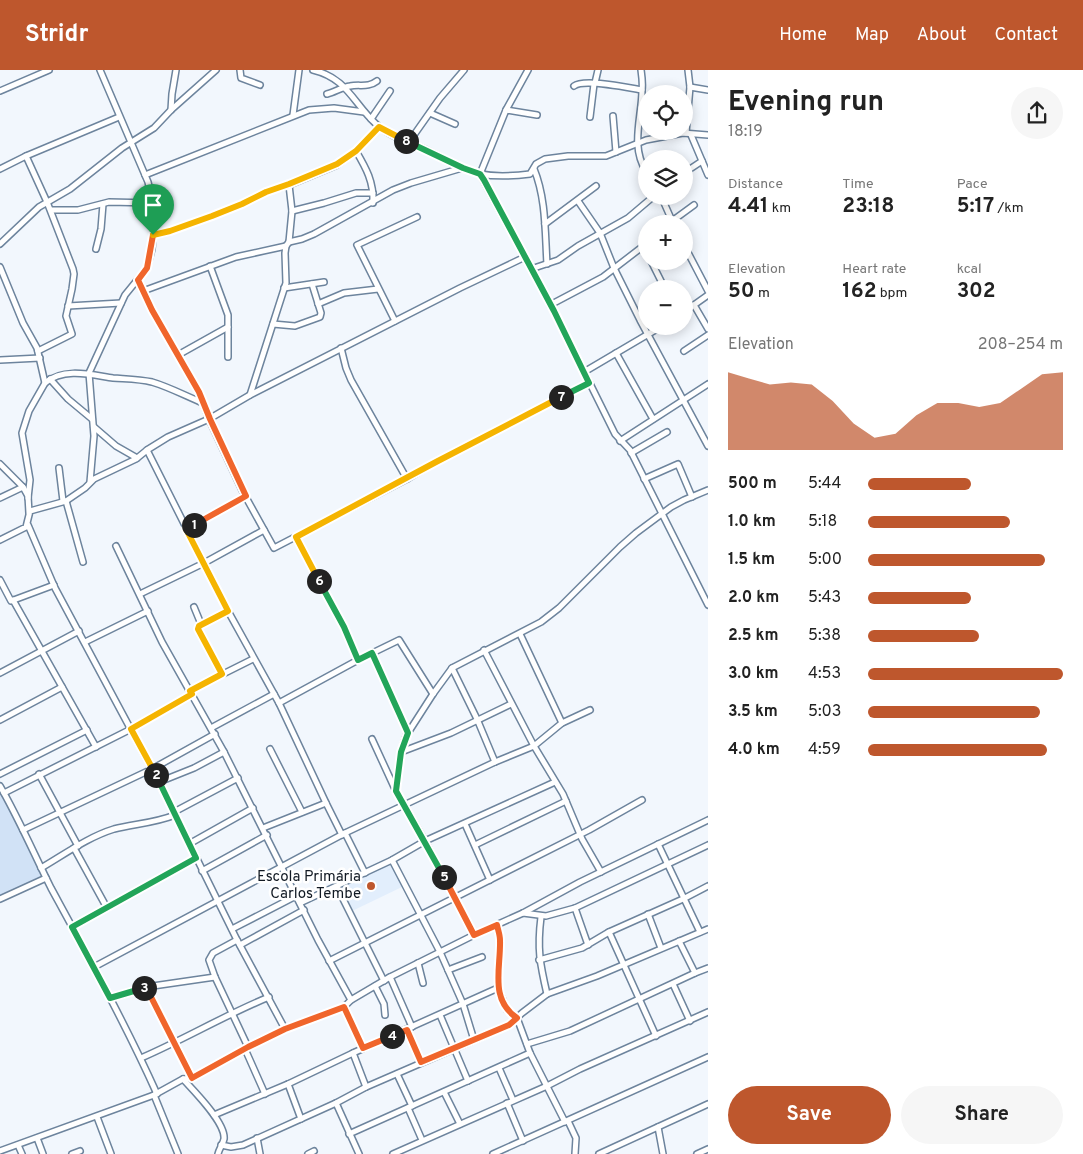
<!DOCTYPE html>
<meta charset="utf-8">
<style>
:root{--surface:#fff;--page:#f6f6f6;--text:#222;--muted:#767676;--accent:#be572d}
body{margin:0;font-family:Overpass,sans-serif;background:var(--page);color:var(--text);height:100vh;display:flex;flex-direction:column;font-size:19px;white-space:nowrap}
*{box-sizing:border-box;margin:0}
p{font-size:16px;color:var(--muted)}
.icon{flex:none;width:28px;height:28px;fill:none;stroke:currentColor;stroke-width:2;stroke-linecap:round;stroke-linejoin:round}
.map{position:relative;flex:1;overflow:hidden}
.side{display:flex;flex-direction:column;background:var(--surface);width:375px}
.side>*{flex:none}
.buttons{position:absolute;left:638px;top:15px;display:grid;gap:10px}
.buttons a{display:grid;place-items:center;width:55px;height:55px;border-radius:50%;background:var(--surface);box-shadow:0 2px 12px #0003;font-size:25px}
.pin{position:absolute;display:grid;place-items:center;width:42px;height:42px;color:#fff;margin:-51px -21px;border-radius:50% 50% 50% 0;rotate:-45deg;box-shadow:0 0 5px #0007}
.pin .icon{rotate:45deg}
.km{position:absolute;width:25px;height:25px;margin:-12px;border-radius:50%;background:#222;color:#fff;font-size:14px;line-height:25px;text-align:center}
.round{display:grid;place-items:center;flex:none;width:52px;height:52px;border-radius:26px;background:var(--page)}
.overview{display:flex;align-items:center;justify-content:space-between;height:85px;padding:0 20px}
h1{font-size:28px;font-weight:700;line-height:38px}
.metrics{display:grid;grid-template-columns:repeat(3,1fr);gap:8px;height:85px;padding:5px 20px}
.metrics div{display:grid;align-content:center}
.metrics b{font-size:21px;font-weight:700}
.metrics small{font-size:14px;font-weight:400}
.metrics p{font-size:14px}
.chart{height:140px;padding:10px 20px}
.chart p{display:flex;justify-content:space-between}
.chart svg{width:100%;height:90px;margin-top:5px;fill:var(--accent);opacity:.7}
.button{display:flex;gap:10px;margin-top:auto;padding:10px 20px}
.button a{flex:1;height:58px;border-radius:30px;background:var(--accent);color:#fff;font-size:20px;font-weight:700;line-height:58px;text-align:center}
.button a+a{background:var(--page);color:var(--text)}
ul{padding:0 20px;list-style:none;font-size:16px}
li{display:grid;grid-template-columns:80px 60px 1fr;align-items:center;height:38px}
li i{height:12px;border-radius:6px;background:var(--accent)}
header{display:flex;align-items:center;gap:30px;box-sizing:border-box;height:70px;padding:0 25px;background:var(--accent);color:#fff}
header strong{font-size:24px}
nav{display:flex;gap:28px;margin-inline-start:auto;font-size:18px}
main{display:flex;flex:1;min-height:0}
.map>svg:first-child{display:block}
.built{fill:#e2eefc}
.green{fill:#d1e2f6}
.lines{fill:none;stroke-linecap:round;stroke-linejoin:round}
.minor-casing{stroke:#6d849d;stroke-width:8}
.minor{stroke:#fff;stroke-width:5}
.split-1-casing{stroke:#fff;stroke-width:10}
.split-2-casing{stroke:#fff;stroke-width:10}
.split-3-casing{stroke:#fff;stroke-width:10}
.split-4-casing{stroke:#fff;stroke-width:10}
.split-5-casing{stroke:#fff;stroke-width:10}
.split-6-casing{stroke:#fff;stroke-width:10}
.split-7-casing{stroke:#fff;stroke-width:10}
.split-8-casing{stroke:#fff;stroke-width:10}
.split-9-casing{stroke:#fff;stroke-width:10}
.split-1{stroke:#f0652b;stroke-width:6}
.split-2{stroke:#f5b400;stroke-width:6}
.split-3{stroke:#22a559;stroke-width:6}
.split-4{stroke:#f0652b;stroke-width:6}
.split-5{stroke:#f0652b;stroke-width:6}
.split-6{stroke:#22a559;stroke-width:6}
.split-7{stroke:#f5b400;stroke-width:6}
.split-8{stroke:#22a559;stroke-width:6}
.split-9{stroke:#f5b400;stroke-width:6}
.poi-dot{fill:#be572d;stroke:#fff;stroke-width:2}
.labels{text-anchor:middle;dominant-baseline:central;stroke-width:5;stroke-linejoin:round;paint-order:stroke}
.poi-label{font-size:15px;fill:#111923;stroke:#fff;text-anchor:end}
</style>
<header>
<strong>Stridr</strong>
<nav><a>Home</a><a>Map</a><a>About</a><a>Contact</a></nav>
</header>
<main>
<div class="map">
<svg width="708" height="1084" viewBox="0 0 708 1084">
<rect width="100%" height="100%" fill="#f2f7fd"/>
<path class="built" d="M392,790L404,816L350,842L337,817Z"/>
<path class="green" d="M0,722L44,807L0,826Z"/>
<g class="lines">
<defs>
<g id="minor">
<path d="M240,0L241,8L260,15"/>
<path d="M313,0C347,8 353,33 376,54C389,66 410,73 427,80C444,88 461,99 480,104C496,107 514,106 530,104L536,94L545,89L568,86H606L646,70L683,63L708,65"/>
<path d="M528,0L506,40L480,104L554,241L615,364L630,380L708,535"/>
<path d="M641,0C642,7 643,13 642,20C642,47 630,76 646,101"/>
<path d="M595,13L598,0"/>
<path d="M574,16C584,8 629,18 642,20"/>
<path d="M690,17L708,20"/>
<path d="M0,21L49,0"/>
<path d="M327,24C335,22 342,17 350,16C360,14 368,18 377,11"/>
<path d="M171,40L172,24L176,0"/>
<path d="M506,40L537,45"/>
<path d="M430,43L455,54"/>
<path d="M293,45L299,0"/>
<path d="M613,46L616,82"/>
<path d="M590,47L594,14"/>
<path d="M371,49L390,21"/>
<path d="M686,63L690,17L688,0"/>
<path d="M691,65L708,105"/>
<path d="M409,72L440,28L464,0"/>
<path d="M356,81C366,98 374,112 373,133"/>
<path d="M26,86L47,132L73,199L74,204L72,219L66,246L72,264L38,281"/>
<path d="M0,99L26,86L119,47"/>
<path d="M534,99C546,128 545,162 547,194"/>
<path d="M684,103L702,91"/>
<path d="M145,105L309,40L334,38L364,42"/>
<path d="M661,126L673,153"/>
<path d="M578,131L600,163L614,198L640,250L708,376"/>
<path d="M51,140H78L109,132L153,133"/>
<path d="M292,141L324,133L356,123H373"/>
<path d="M545,154L596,116"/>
<path d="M668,154L694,135"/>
<path d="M153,165L170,161L212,146L242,134L266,122L289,115L337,95L356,81L379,57"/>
<path d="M289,172L302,169L314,164L393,120L411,113L462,98"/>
<path d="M0,174L39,137L70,119L122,78L154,58L171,40L216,0"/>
<path d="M684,175L708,221"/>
<path d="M96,179L101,159L103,134"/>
<path d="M651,191L665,219"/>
<path d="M210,196L228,245V287"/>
<path d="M0,197L23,253L37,278L45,313"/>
<path d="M531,199L558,190L578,176L628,148L654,126"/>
<path d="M138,211L152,240L199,322L209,349L243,422L274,478L407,409L437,391L589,313"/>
<path d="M284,218L324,212"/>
<path d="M143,221L236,187L286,176"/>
<path d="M318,234L344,223L378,219"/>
<path d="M550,235L603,207L646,174"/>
<path d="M694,235L708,259"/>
<path d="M68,236L121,233"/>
<path d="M684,242L708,225"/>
<path d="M395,251L357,175L417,147"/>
<path d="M273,254L295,256L320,247L321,243L312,214"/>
<path d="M341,278L346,298L351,310L407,409"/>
<path d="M684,281L708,265"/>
<path d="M616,283L653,349"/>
<path d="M178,285L228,257"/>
<path d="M0,290L40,288"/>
<path d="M584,302L662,256"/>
<path d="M50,309L68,329L92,349"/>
<path d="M250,325L286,213L285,183L286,176L289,172L292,141L289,115"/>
<path d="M94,357L116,376L137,388"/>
<path d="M620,371L708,314"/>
<path d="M147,380L228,541L279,633L326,733L342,765"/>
<path d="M631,383L667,362"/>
<path d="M0,394L23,417L28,426L29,443"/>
<path d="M59,398L63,431"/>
<path d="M644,409L678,394L692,427"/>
<path d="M90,412L94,366L89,303L125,225L147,198L152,179L154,156V137L148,112L100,0"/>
<path d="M0,428L23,417"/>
<path d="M28,428L30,410L22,363L29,341L45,313C64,297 92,305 113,308C126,309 139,309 152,312C169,317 186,326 203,333"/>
<path d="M66,431L83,492"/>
<path d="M28,455L55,518L159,712L237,870L285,959"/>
<path d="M187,459L246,426"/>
<path d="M296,467L344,557L358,590"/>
<path d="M0,470L26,457L30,441L66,431L85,418L94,409L136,389L147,380L168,367L209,349L250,325L460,218L525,187"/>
<path d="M116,476L162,572L224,682L318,870L351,930"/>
<path d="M0,510L11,531L54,515"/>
<path d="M140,524L204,493L264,460"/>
<path d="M13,530L96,677"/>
<path d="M194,537L201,554"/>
<path d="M520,564L562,653"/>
<path d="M85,572L148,541"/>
<path d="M484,580L534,676L563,724L582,769L601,802"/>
<path d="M372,583L408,663"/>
<path d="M452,598L477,649L495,692"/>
<path d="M0,603L79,561"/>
<path d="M222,604L198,559L201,554L228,541"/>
<path d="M189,621L253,589"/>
<path d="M279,633L358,590L399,570L433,624"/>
<path d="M0,650L62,617"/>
<path d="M211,658L274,624"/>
<path d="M372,669L395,719"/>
<path d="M270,679L302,742"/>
<path d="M401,682L451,663L511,634"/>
<path d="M0,704L87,660"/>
<path d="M39,704L78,776"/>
<path d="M159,712L194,698L224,682"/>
<path d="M0,716C19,749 34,784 51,818C88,886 125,953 157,1024"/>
<path d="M4,723L131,659L192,624"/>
<path d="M174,742L238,708"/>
<path d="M465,754L490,810"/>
<path d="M263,758L326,733"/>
<path d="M23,760L152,699L215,664"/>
<path d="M345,763L365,803"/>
<path d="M189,774L253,738"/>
<path d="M658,774L700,862"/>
<path d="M475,775L566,731"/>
<path d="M74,778L107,838"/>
<path d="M392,790L440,882L463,934L474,970"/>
<path d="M41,798C65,784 88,767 114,759C134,754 155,753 175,745"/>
<path d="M202,801L267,765"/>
<path d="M337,817L384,911"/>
<path d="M0,829L46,808"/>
<path d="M300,833L392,790L425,771L555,712"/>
<path d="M575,838L588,875"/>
<path d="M523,843L546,846L575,838L708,775"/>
<path d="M648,844L661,878"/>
<path d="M541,847C537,879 540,894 547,924"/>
<path d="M497,855L500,868L498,918L507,940L517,948L530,983L565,1052"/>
<path d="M72,857L196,788"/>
<path d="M232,859L296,826"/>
<path d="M609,862L656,966"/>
<path d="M474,865L425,771L396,721L401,682L406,666L433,624L452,598L541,552L559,538L620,477L636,463L671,437L684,430L708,420"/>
<path d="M237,870L213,883L209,890L215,907L248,977"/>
<path d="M679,871L695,903"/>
<path d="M240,875L304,840"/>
<path d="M539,890L582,878L609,862L683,829L708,816"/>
<path d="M329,891L589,760L642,730"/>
<path d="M418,893L423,913"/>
<path d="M94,897L345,763L495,692L534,676L562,653L590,640"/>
<path d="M448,900L482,887"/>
<path d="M390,907L412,957"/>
<path d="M673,914L690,951"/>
<path d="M375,916L384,934L385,945"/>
<path d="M146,917L192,1008"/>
<path d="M110,928L146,917L215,907"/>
<path d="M344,937L363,978"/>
<path d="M440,945L468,1011"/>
<path d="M407,960L421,992"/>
<path d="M527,974L570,961L695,903L708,898"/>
<path d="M245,979L265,1024"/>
<path d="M353,983L366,1017"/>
<path d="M141,988C185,969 225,945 269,927"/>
<path d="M499,998L513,1030"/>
<path d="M397,1004L412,1036"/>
<path d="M183,1009C194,1021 226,1053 224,1069C223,1074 219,1079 218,1084"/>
<path d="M288,1014L301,1049"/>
<path d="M444,1022L460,1054"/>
<path d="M154,1025L178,1084"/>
<path d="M336,1033L359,1084"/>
<path d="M507,1033L523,1071"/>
<path d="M408,1038L422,1070"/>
<path d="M214,1045L288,1014L353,983L498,918"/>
<path d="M97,1047L111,1084"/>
<path d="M568,1051L576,1068L575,1084"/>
<path d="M658,1057L663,1084"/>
<path d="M349,1064L530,983"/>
<path d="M37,1068L43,1084"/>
<path d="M257,1068L260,1084"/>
<path d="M18,1075L22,1084"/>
<path d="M221,1075L231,1077L243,1075L336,1033L366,1017L509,955L522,943L547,924L597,906L708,859"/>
<path d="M0,1081L154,1025L183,1009L192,1008L248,977L285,959L344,937L351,930L390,907L474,865L523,843L580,812L708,750"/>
<path d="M72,1084L80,1081"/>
<path d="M308,1084L314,1081"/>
<path d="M393,1084L547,1016L580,999L708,942"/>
<path d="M493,1084L708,987"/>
<path d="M599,1084L708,1034"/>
<path d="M697,1084L708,1079"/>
</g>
</defs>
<use href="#minor" class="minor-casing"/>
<use href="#minor" class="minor"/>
</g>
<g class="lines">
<defs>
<path id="split-1" d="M153,165L147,198L138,210L152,240L199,322L210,349L246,426L194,455"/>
<path id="split-2" d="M156,705L131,659L192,624L190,621L222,604L198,559L199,556L228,541L186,459L194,455"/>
<path id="split-3" d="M144,918L110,928L72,857L196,788L156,705"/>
<path id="split-4" d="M144,918L146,917L192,1008L248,977L285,959L344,937L363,978L392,966"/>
<path id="split-5" d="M392,966L407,960L421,992L509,955L517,948C489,929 501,898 500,870C500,865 498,860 497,855L474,865L444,807"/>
<path id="split-6" d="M319,511L344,557L358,590L372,583L408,663L401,682L396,721L444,807"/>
<path id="split-7" d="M319,511L296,467L436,392L561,327"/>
<path id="split-8" d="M406,71L463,98L480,104L484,110L554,241L589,313L561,327"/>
<path id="split-9" d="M153,165L170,161L212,146L242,134L266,122L289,114L337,94L356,81L379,57L406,71"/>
</defs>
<use href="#split-1" class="split-1-casing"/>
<use href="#split-2" class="split-2-casing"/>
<use href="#split-3" class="split-3-casing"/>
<use href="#split-4" class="split-4-casing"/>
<use href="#split-5" class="split-5-casing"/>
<use href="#split-6" class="split-6-casing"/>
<use href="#split-7" class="split-7-casing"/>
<use href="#split-8" class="split-8-casing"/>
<use href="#split-9" class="split-9-casing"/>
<use href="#split-1" class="split-1"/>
<use href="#split-2" class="split-2"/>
<use href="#split-3" class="split-3"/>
<use href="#split-4" class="split-4"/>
<use href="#split-5" class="split-5"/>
<use href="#split-6" class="split-6"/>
<use href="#split-7" class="split-7"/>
<use href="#split-8" class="split-8"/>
<use href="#split-9" class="split-9"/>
</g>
<circle class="poi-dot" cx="371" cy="816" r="5"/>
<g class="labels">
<g class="poi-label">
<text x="361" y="807">Escola Primária<tspan x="361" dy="17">Carlos Tembe</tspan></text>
</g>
</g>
</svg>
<div class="buttons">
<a><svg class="icon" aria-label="locate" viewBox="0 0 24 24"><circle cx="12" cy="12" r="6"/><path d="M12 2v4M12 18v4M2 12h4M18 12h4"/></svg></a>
<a><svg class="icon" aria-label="layers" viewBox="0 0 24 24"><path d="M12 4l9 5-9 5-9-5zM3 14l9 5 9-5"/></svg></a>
<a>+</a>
<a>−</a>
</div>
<div class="pin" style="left:153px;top:165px;background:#1e9e55"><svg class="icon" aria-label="arrive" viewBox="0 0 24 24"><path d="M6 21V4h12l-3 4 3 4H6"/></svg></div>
<b class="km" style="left:194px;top:455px">1</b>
<b class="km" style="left:156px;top:705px">2</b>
<b class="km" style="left:144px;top:918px">3</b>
<b class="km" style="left:392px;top:966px">4</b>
<b class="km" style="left:444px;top:807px">5</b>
<b class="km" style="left:319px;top:511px">6</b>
<b class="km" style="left:561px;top:327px">7</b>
<b class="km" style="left:406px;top:71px">8</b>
</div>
<section class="side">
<div class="overview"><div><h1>Evening run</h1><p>18:19</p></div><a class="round"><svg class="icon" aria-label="share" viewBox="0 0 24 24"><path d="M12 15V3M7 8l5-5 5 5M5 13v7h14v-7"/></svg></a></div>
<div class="metrics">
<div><p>Distance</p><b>4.41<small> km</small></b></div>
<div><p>Time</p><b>23:18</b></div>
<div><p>Pace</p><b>5:17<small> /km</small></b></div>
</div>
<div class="metrics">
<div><p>Elevation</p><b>50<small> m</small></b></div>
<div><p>Heart rate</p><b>162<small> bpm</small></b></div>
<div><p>kcal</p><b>302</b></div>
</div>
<div class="chart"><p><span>Elevation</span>208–254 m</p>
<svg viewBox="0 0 160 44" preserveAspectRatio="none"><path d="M0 44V6L10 9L20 12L30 11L40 12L50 20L60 31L70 38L80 36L90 27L100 21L110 21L120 23L130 21L140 14L150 7L160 6V44z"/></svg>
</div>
<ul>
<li><b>500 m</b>5:44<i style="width:53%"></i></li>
<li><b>1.0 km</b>5:18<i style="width:73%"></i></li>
<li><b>1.5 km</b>5:00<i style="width:91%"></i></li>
<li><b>2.0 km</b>5:43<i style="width:53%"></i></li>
<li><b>2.5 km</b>5:38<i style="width:57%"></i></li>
<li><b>3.0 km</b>4:53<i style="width:100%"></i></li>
<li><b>3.5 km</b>5:03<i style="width:88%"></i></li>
<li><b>4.0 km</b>4:59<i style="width:92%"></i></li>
</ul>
<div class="button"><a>Save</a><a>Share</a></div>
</section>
</main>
